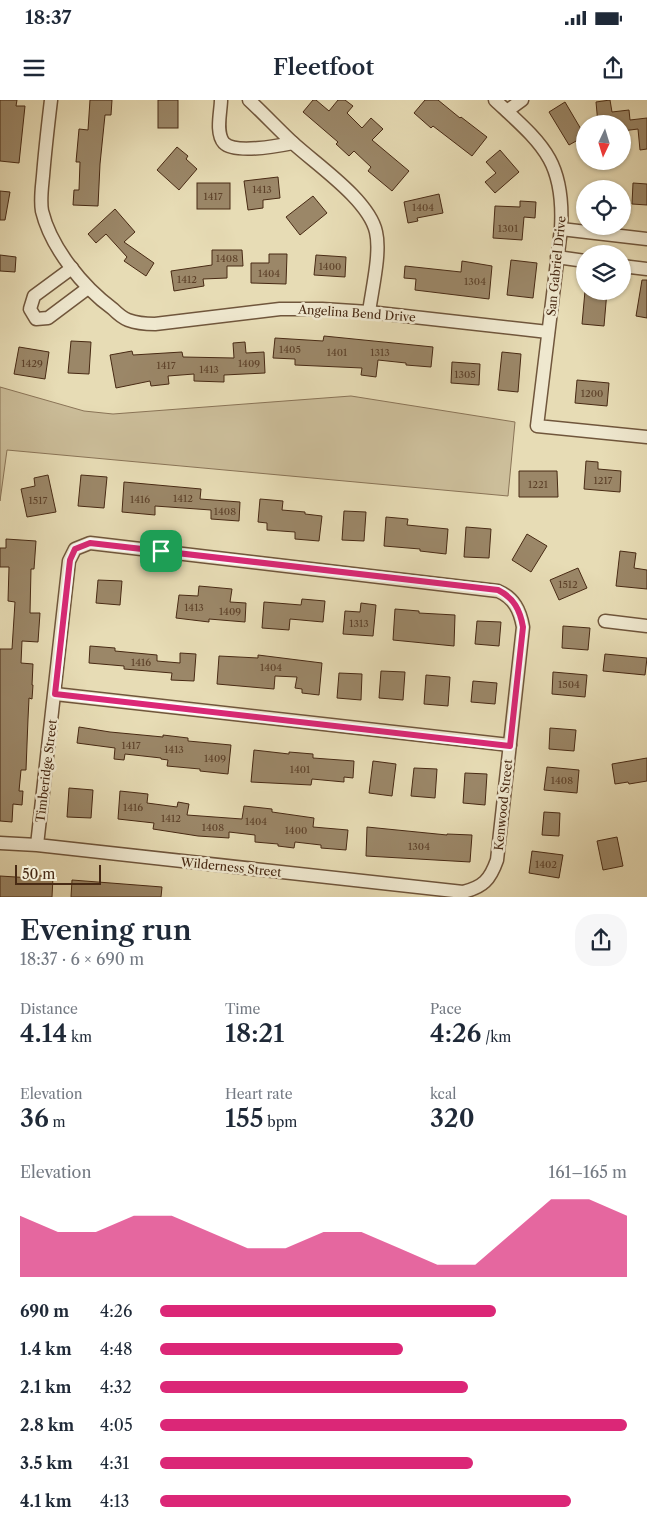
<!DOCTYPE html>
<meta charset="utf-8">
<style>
:root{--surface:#fff;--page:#f6f6f7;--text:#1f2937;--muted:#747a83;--accent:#db2777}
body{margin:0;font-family:"Libre Caslon Text",serif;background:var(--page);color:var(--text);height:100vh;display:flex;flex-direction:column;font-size:19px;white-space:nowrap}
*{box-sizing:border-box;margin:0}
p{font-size:16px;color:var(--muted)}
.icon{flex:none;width:28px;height:28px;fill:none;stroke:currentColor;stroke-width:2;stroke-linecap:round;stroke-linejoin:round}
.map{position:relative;height:797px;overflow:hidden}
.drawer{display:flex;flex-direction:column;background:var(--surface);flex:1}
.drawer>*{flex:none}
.needle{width:32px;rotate:184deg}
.buttons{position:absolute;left:576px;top:15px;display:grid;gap:10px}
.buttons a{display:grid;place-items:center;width:55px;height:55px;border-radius:50%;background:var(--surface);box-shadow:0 1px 4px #0004;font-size:25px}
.scale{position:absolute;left:15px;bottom:12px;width:86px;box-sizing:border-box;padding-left:5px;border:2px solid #482a14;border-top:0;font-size:14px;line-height:18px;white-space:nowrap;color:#482a14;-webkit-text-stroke:4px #efe8cf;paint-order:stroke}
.pin{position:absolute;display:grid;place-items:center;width:42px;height:42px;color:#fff;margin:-21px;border-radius:10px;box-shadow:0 2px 8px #0006}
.round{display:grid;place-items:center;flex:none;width:52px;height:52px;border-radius:20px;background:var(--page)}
.overview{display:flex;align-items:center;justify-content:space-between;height:85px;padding:0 20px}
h1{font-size:28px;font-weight:600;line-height:38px}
.figures{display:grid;grid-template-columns:repeat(3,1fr);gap:8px;height:85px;padding:5px 20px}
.figures div{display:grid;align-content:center}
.figures b{font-size:25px;font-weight:600}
.figures small{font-size:14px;font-weight:400}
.figures p{font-size:14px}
.chart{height:140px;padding:10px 20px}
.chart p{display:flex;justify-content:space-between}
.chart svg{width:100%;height:90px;margin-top:5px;fill:var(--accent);opacity:.7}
ul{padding:0 20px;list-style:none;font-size:16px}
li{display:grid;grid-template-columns:80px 60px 1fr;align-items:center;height:38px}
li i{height:12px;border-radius:6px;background:var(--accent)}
.status{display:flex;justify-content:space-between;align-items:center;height:35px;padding:0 25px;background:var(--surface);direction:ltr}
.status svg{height:14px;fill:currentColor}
header{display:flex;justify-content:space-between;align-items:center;height:65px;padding:0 20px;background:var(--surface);font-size:22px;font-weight:600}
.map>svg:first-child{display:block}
.green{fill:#ccbe9a;stroke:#8a7457}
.building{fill:#9b8768;stroke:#482a14}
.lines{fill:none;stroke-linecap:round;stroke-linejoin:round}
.street-casing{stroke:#70563c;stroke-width:15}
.street{stroke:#efe8cf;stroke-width:12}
.route-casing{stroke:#fff;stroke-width:10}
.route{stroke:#db2777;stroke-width:6}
.labels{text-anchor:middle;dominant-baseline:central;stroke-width:5;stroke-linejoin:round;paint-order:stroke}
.number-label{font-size:10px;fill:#5d4129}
.street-label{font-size:12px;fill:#482a14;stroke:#efe8cf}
</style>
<div class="status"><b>18:37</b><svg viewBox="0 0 49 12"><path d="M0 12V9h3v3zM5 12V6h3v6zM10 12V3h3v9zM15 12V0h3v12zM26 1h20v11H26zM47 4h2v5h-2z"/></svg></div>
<header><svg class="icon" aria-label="menu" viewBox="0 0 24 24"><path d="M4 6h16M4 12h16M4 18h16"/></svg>Fleetfoot<svg class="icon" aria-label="share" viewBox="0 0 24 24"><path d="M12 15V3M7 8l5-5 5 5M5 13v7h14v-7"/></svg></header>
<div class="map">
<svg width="647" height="797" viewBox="0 0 647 797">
<rect width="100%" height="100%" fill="#e7dcb5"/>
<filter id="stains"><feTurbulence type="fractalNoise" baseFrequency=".004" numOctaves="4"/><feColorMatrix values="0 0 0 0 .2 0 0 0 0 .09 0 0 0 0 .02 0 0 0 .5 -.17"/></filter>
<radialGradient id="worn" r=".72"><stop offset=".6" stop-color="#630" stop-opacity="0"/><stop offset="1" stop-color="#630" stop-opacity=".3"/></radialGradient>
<path class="green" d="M0,287L84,311L113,314L351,296L515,322L508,396L7,350L0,401Z"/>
<g class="building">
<path d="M0,0H17L16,6H25L19,63L0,61Z"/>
<path d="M90,0H112L111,15H105L100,64L98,106L73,105L74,90H79L80,62H76L79,29L88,30Z"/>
<rect x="158" y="0" width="20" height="28"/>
<path d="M313,0H316L329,11L338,0H345L353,6L347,13L362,28L371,18L383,29L372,40L409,71L392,91L368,71L371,67L354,51L349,56L336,44L338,42L303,12Z"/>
<path d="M425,0H438L460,18L461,17L487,37L472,56L433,26L431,28L414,13Z"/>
<path d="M610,0L612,12L629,10L630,20L647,18V49L640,50L638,29L622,31V24H598L596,2Z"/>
<path d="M565,2L585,36L569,45L549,12Z"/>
<path d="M177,47L188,56L186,59L197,69L179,90L157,70Z"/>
<path d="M500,50L519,72L495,93L485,82L496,73L486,62Z"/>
<path d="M278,77L280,98L263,100V108L248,110L244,81Z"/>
<rect x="197" y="83" width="33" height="26"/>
<path d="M633,83L647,84V105L632,104Z"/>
<path d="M0,91L10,92L5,120H0Z"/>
<path d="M439,94L443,113L417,118L418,121L408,123L404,102Z"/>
<path d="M313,96L327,113L300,135L286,117Z"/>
<path d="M520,101L536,102L535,118L524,117L522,140L493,138L495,106L520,107Z"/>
<path d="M115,109L135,132L124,142L154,163L146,176L124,161L127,157L106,134L96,143L88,134Z"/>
<path d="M212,150H242L243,166H227V178L203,179L204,186L174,191L171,171L212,165Z"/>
<path d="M269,154H287L286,184L251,183V163H269Z"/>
<path d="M0,155L16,157L15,172L0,171Z"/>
<path d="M316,155L346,157L345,177L314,175Z"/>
<path d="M511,160L537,163L533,198L507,195Z"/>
<path d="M462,161L492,166L489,199L415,190L416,179L404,178L405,166L461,172Z"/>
<path d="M642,180H647V218L636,216Z"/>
<path d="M585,191H607L604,226L582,224Z"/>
<path d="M324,236L433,247L431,267L406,265V263L378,260L376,277L361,275L362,268L295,265V259L273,258L275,238L323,241Z"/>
<path d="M71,241L91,242L89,274L68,273Z"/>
<path d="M245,242L246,253L264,252L265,273L224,275V282L194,281V274L168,276L169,284L151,286L150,281L116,288L110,255L132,251L133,255L182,252L183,257L234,258L233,243Z"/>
<path d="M19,247L49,252L45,279L14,274Z"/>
<path d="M502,252L521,254L518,292L498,290Z"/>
<path d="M452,262L480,264L479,285L451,283Z"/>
<path d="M577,280L609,283L607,306L575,303Z"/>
<path d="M586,361L598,362V369L621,371L620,392L584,389Z"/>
<path d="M519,371H557L558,397H519Z"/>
<path d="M48,375L56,412L27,417L21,389L35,386L34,378Z"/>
<path d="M81,375L107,377L104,408L78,406Z"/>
<path d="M124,382L201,389L200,399L240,402L239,421L211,419V410L155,406V415L122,412Z"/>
<path d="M260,399L283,401L282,410L305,412V414L322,416L319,441L295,439V432L267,430V423L258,422Z"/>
<path d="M344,411L366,412L364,441L342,440Z"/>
<path d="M386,417L408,419L407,425L448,429L446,454L420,451V449L384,446Z"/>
<path d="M466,427L491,429L489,458L464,457Z"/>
<path d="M527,434L547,446L531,472L512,460Z"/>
<path d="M6,439L36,441L34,469H31L30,513H40L38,542L22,541L21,563L33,564L32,585H33L32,599L29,598L28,619L26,670H21L19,691H23L22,705L13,704L12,722L0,721V549H12L15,502L8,501L9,467H0V448H6Z"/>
<path d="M620,451L636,453L634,468L647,470V489L616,486Z"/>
<path d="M578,468L587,488L559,500L550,480Z"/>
<path d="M98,480L122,481L120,505L96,503Z"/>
<path d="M199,486L232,489L230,502L246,503L245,522L209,519V522L176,518L179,495L198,496Z"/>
<path d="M302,499L325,501L323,522L290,519L289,530L262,528L264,502L301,505Z"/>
<path d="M361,503L376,505L373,536L343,534L345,511L360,512Z"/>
<path d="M395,509L419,511V513L455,515L454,546L393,540Z"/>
<path d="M477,521L501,522L499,546L475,544Z"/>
<path d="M563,526L590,528L588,550L562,548Z"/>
<path d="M90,546L115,548V551L157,555V561L180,563V553L196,554L194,581L171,580L172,573L124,569V566L89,563Z"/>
<path d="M605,554L647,558L645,575L603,571Z"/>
<path d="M258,555L322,563L319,595L302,593V589L295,588L297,577L275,576L274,589L217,584L219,556L258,558Z"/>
<path d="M381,571L405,572L403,600L379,598Z"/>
<path d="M553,572L587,575L585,597L552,594Z"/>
<path d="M339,573L362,574L361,600L337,598Z"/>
<path d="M426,575L450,577L448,606L424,604Z"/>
<path d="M473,581L497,583L495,604L471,602Z"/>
<path d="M79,627L110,632L163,637V635L188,638V641L231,645L228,674L200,671V669L167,666L168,660L161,659V658L125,654L124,660L114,659L115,648L77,643Z"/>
<path d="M550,628L576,630L574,651L549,649Z"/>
<path d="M254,650L289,654V652L313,654V658L354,661L353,678L344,677V682L312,679L311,685L251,682Z"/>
<path d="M647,658V681L629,684L628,682L615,684L612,664Z"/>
<path d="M373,661L396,664L392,696L369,693Z"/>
<path d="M547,667L579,670L577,693L544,690Z"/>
<path d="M414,668L437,669L435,698L411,696Z"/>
<path d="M465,673L487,674L485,705L463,703Z"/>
<path d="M69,688L93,690L91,718L67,717Z"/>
<path d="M120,691L148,694L147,703L177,707L178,702L189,704L187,715L242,719L244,706L272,709V712L314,718L313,727L348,730L346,750L321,748V745L295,742L294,748L278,746V744L255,742V735L229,732V738L198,736L153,729L154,723L118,719Z"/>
<path d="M544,712L560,713L559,736L542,735Z"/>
<path d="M367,727L447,735V734L472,735L470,762L366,756Z"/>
<path d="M617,737L623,766L603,770L597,741Z"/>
<path d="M532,751L563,755L559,778L529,773Z"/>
<path d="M33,775L53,777L52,797H0V776L32,778Z"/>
<path d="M72,780L162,787L161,797H71Z"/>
</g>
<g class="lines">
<defs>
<g id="street">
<path d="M51,0C48,25 45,51 43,76C42,87 40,100 42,111C51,148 83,187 113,209C117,213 123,218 128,220C136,223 146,224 155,224L280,209H322L369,212L548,232"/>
<path d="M221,0C221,11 215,33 224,43C235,54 278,46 293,43"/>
<path d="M249,0C264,14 278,29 293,43C317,65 369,100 376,132C381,153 372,189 369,212"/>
<path d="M495,0C542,44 565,60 561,129L537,326L647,337"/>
<path d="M507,11L522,0"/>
<path d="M561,129L647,139"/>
<path d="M557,157L585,161"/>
<path d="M622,166L647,169"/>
<path d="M72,168L34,196L30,209L36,219L48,218L88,188"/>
<path d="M605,521L647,526"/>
<path d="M55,594L510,645"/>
<path d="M0,743L37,745L463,792C483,787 490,780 497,760L523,527C520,510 514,498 498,491L90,443L75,449L69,461L37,745"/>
</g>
</defs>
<use href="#street" class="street-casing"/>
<use href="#street" class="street"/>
</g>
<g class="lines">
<defs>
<path id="route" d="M90,443L498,490C514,498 520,510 523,527L510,646L55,594L70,460L75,449Z"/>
</defs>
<use href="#route" class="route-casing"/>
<use href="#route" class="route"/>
</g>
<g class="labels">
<g class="number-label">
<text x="262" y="89">1413</text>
<text x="213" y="96">1417</text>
<text x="423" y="107">1404</text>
<text x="508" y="128">1301</text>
<text x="227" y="158">1408</text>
<text x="330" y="166">1400</text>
<text x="269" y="173">1404</text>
<text x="187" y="179">1412</text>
<text x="475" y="181">1304</text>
<text x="290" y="249">1405</text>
<text x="337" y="252">1401</text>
<text x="380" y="252">1313</text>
<text x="32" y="263">1429</text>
<text x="249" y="263">1409</text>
<text x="166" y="265">1417</text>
<text x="209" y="269">1413</text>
<text x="465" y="274">1305</text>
<text x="592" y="293">1200</text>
<text x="603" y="380">1217</text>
<text x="538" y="384">1221</text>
<text x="183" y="398">1412</text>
<text x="140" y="399">1416</text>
<text x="38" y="400">1517</text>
<text x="225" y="411">1408</text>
<text x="568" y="484">1512</text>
<text x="194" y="507">1413</text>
<text x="230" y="511">1409</text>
<text x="359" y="523">1313</text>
<text x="141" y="562">1416</text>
<text x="271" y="567">1404</text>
<text x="569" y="584">1504</text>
<text x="131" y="645">1417</text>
<text x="174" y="649">1413</text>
<text x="215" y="658">1409</text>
<text x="300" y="669">1401</text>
<text x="562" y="680">1408</text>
<text x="133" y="707">1416</text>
<text x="171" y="718">1412</text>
<text x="256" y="721">1404</text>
<text x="213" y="727">1408</text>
<text x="296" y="730">1400</text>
<text x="419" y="746">1304</text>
<text x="546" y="764">1402</text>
</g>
<g class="street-label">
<text transform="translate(556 166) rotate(-84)">San Gabriel Drive</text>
<text transform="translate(357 213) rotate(4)">Angelina Bend Drive</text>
<text transform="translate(46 671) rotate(-83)">Timberidge Street</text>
<text transform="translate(503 705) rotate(-84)">Kenwood Street</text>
<text transform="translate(231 767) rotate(6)">Wilderness Street</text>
</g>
</g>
<rect width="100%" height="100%" filter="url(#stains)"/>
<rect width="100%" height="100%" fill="url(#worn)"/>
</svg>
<div class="buttons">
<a><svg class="needle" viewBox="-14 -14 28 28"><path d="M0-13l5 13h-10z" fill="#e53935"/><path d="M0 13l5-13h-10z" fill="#747a83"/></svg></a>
<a><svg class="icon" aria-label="locate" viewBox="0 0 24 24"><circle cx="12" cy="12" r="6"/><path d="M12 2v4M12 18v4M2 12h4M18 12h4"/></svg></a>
<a><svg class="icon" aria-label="layers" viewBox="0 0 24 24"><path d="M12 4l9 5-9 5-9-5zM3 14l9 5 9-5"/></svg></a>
</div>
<div class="scale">50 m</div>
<div class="pin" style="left:161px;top:451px;background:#1e9e55"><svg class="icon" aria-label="arrive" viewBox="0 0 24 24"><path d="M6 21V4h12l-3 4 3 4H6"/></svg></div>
</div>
<section class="drawer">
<div class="overview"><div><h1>Evening run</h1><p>18:37 · 6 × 690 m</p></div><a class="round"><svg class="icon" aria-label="share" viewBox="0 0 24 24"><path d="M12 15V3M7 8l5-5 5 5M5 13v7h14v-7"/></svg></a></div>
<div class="figures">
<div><p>Distance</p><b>4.14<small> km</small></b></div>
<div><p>Time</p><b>18:21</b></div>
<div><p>Pace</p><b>4:26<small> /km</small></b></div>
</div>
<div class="figures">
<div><p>Elevation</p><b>36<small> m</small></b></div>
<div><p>Heart rate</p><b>155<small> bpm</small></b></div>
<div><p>kcal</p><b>320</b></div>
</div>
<div class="chart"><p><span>Elevation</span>161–165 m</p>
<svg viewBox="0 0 160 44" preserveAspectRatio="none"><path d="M0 44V14L10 22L20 22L30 14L40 14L50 22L60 30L70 30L80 22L90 22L100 30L110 38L120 38L130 22L140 6L150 6L160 14V44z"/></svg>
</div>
<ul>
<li><b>690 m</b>4:26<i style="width:72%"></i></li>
<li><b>1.4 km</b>4:48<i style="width:52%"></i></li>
<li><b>2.1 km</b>4:32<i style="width:66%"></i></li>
<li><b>2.8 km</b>4:05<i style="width:100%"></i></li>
<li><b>3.5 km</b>4:31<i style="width:67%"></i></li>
<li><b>4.1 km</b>4:13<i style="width:88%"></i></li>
</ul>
</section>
